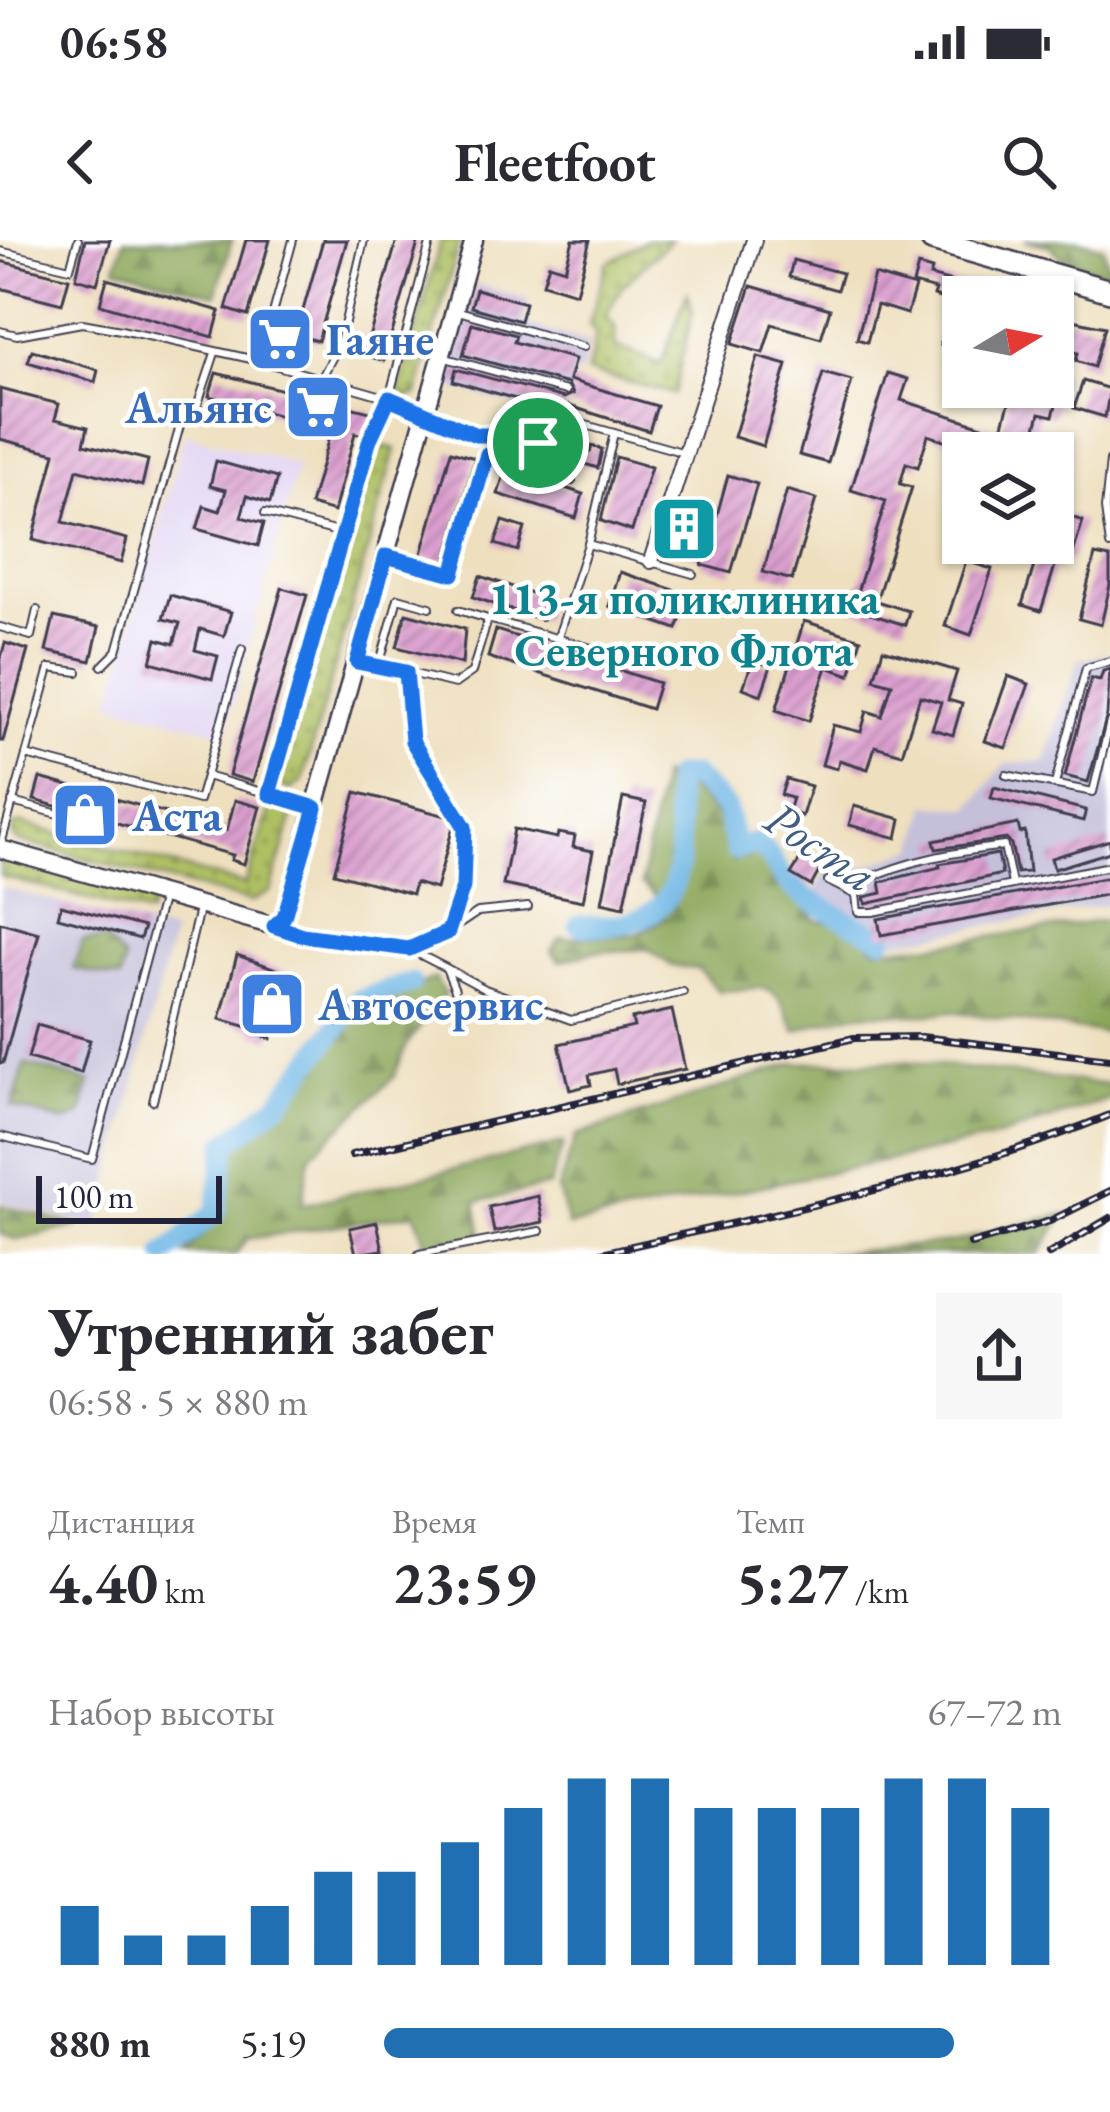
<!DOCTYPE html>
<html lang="ru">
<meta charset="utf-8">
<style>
:root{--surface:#fff;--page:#f7f7f7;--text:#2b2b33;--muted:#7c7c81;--accent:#1f6fb2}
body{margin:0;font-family:"EB Garamond",serif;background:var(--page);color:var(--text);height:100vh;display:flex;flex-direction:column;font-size:45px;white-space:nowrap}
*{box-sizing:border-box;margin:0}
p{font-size:39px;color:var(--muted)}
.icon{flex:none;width:66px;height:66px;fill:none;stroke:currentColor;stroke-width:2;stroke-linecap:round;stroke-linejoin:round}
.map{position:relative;height:1014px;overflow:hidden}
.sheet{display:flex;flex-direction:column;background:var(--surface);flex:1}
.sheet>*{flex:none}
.needle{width:78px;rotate:80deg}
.fabs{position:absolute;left:942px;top:36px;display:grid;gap:24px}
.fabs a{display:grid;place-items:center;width:132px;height:132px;border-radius:0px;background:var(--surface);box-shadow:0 3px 9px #0004;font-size:60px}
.scale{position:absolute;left:36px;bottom:30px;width:186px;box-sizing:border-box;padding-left:12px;border:6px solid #22223b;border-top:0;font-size:33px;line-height:42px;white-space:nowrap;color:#22223b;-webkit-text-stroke:9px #fff;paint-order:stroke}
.pin{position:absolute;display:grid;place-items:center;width:102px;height:102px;color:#fff;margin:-51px;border:6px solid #fff;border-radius:50%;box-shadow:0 3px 12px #0007}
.round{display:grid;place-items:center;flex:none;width:126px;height:126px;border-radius:0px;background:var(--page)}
.headline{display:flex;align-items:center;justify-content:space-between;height:204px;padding:0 48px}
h1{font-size:66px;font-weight:700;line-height:90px}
.stats{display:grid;grid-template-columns:repeat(3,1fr);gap:18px;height:204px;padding:12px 48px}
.stats div{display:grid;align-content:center}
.stats b{font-size:60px;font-weight:700}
.stats small{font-size:33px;font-weight:400}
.stats p{font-size:33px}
.chart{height:336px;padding:24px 48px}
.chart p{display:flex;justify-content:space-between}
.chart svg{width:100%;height:216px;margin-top:12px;stroke:var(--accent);stroke-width:6}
ul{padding:0 48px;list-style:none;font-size:39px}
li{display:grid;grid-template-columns:192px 144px 1fr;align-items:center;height:90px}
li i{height:30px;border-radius:15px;background:var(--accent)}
.status{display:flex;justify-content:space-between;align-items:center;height:84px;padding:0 60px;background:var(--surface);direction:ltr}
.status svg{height:33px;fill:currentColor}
header{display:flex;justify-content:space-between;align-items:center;height:156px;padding:0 48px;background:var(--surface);font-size:54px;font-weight:700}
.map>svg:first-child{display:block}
.built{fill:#e1d4f3}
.industrial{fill:#c5c0da}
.grass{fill:url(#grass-dots);stroke:#68714f;stroke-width:3}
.forest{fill:url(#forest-firs);stroke:#56644a;stroke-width:3}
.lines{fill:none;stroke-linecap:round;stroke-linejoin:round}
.river{stroke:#6db5e4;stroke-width:21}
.building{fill:url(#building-hatch)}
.service-casing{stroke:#413e4f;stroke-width:10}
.minor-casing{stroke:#413e4f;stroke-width:18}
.tertiary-casing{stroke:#413e4f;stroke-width:21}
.primary-casing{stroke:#413e4f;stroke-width:26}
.service{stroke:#fff;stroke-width:6}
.minor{stroke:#fff;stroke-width:14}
.tertiary{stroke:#fff;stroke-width:16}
.primary{stroke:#fff;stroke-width:21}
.rail-casing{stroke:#22223b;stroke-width:8}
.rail{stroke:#fff;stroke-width:3;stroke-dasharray:9;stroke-linecap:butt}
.route-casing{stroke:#fff;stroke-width:24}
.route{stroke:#1a73e8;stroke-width:15}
.labels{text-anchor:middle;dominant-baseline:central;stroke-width:9;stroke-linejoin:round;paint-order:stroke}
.shop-label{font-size:45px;font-weight:bold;fill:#366cbe;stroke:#fff;text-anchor:start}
.culture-label{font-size:45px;font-weight:bold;fill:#0d838f;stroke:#fff}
.water-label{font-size:48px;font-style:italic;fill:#405d7f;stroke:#fff}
</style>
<div class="status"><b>06:58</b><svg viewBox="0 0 49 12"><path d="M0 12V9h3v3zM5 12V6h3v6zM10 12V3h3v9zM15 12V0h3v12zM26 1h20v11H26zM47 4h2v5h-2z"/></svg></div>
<header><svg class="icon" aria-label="back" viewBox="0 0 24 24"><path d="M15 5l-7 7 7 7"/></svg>Fleetfoot<svg class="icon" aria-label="search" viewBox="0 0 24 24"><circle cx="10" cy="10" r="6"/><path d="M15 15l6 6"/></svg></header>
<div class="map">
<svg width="1110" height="1014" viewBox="0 0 1110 1014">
<defs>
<pattern id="grass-dots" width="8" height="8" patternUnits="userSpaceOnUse" patternTransform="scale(3)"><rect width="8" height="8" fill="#afc063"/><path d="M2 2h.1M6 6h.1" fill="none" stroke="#8e9c53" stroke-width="1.8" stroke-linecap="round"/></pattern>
<pattern id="forest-firs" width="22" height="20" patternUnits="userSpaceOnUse" patternTransform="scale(3)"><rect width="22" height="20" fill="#8ba659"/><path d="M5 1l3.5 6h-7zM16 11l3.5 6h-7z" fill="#71874b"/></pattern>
<pattern id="building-hatch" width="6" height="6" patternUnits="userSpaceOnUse" patternTransform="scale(3)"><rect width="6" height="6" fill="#db9fcf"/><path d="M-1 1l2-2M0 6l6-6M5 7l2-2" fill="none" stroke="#b181a9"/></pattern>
</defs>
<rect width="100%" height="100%" fill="#fff"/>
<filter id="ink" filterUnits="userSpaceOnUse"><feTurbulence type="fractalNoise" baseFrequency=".00833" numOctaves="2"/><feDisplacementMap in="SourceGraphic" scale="24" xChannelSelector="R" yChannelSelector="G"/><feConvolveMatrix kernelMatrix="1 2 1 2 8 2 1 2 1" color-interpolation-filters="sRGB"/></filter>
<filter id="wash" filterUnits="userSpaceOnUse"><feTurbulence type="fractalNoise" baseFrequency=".004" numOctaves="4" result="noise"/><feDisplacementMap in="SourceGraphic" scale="48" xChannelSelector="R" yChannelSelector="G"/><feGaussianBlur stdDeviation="2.7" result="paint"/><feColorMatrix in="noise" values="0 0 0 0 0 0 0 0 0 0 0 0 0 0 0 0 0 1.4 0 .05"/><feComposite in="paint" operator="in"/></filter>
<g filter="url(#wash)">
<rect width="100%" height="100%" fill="#eedfbe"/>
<path class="built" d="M185,194L298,225L225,494L111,463Z"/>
<g class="industrial">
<path d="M476,44L529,59L523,84L589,103L581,133L576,132L563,179L447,146Z"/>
<path d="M1110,413V664L876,705L815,651L826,633L853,631L916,608L927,565L970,568L1005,524L1045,521L1078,420Z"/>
<path d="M0,647L173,693L98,987L0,962Z"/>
</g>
<g class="grass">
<path d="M441,0H460L417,155L406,157L399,149Z"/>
<path d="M647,0H671L622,46L606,75L615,87V106L661,124L687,53L693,71L674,154L588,132L596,93L589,85L607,23Z"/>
<path d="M373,204L396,209L302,542L290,550L280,544L281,535Z"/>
<path d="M271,565L294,572L271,651L251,662L17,601L12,594L15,584H23L245,645Z"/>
<path d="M0,615L154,655L149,675L0,636Z"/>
</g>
<g class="forest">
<path d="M124,0H232L216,55L116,27Z"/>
<path d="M1024,0H1078L1103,7L1110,34L1065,21L1049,5Z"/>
<path d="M661,535L683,556L684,543L717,576L733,621L754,612L770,625L776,641L799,654L815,680L851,686L876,708L933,705L1110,680V794L950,771C924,777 898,772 872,773C845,774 821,782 796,791C768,735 774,749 719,751L698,729L672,726L648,709L593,712L560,721L551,711L560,698L638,694L664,679L665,663L641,644Z"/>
<path d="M105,699L124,720L120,739L73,729L83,701Z"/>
<path d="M435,738L445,755L407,804L394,837L310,916L302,965L564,903L549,946L476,962L482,996L427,1007L415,973L247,999L236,1014H185L224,973L233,907L282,865L345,776Z"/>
<path d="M906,821L1110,845V859L992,899L568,986L558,949L576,896L794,823Z"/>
<path d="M25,824L90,842L82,874L66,882L12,867Z"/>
<path d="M0,965L78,986L17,1000L0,994Z"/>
<path d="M1064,974L1040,1014H826L953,1002Z"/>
</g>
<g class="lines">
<g class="river">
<path d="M579,685C639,690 682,672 679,604C678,580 673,561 676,537L693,536L726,568L736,610L756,603C773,615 773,624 785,639C800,660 859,686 883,698"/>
<path d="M165,1014L216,972L227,903L278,864L358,760L411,743"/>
</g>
</g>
<g id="blocks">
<g class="building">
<path d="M85,0H110L97,44L76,38Z"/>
<path d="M246,0H270L248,76L226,69Z"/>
<path d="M323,0H347L318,101L296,95Z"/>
<path d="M397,0H419L384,121L364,115Z"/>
<path d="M573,0H590L576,53L543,43L549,24L565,29Z"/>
<path d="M793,20L842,33L837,50L789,37Z"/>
<path d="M0,21L69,38L62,64L0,48Z"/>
<path d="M918,26L932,30L930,36L994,54L963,57V111L940,105L952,62L934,56L936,50L913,44Z"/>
<path d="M874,35L915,47L907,74L877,65L867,102L857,99Z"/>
<path d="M107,39L220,71L213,97L100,64Z"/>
<path d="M751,46L830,69L821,98L772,84L763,113L732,104Z"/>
<path d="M476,49L525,63L520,81L471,67Z"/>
<path d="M1064,78L1105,87L1094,127L1076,121L1078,113L1056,107Z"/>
<path d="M472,83L516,95L514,102L575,119L569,140L657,166L649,191L563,164L561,172L453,141L456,129L564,158L573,154L568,144L463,115Z"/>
<path d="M32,110L98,130L95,142L28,122Z"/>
<path d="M758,117L787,125L763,206L734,197Z"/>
<path d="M216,133L374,173L364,196L355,193L334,272L310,265L331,190L209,156Z"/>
<path d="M823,133L852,141L828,223L799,215Z"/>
<path d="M888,133L908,139L901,160L1001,192L1009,163L962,150L963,147H1053V133L1064,136L1053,176L1040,173L1029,213L986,205L983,212L928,195L918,227L906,223L900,244L912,247L876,361L909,371L905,385L852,368L886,261L851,250Z"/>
<path d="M1083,141L1110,149L1105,177L1074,168Z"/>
<path d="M0,149L59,164L55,179L88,187L84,204L148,220L142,246L77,229L63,282L127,299L121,323L33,300L55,213L0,199Z"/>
<path d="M550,198L590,212L592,206L602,209L598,228L578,222L574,234L556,228L561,216L546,211Z"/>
<path d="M451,211L475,218L445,323L421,317Z"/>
<path d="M616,217L651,227L632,291L601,281Z"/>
<path d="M216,221L277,238L270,263L247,256L241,277L264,283L258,306L197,289L204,266L220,271L226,250L210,246Z"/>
<path d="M506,228L583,254L576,278L498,254Z"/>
<path d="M728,235L757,244L731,333L702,325L704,319L667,307L681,264L717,275Z"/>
<path d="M787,250L816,259L792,340L763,332Z"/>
<path d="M1053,271L1083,281L1071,320L1058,316L1041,371L1022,365L1041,303H1053Z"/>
<path d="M503,281L525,288L518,311L495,304Z"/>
<path d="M1095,315L1110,318V345L1101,385L1079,379Z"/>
<path d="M966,321L992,329L971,395L945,386Z"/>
<path d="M620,332L689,355L677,389L609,366Z"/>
<path d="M480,336L549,359L542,380L473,357Z"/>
<path d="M282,348L307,355L253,542L229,535Z"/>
<path d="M170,355L231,372L224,396L200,389L195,410L218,416L212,439L151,422L157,399L174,404L180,383L163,379Z"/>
<path d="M406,373L465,389L462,424L397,407Z"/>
<path d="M54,377L99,387L91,421L46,411Z"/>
<path d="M804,381L861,399L850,435L827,427L809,481L776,470Z"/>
<path d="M496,390L659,443L651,469L488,417Z"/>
<path d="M5,403L28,410L3,501H0V421Z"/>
<path d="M883,409L957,431L948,460L962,464L953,495L932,489L941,462L920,456L902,514L875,506L868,529L839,520L837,529L822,525L833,485L861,492L867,471L882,476L892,444L874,439Z"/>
<path d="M753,420L771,426L761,455L743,448Z"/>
<path d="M1110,429L1107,475L1088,542L1065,536L1091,438L1100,440L1103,431Z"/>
<path d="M1008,436L1029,444L1006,508L985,501Z"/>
<path d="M40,538L227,590L235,560L260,567L244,624L231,620L233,615L34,560Z"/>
<path d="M786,539L811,546L802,576L788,571L792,558L781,555Z"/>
<path d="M994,547L1086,570L1083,581L991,558Z"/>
<path d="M356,552L450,577L454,583L436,649L415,643L412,654L334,633Z"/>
<path d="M623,558L646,563L624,667L602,662Z"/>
<path d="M854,566L901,579L897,598L849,585Z"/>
<path d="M1018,584L1020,593L1025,592L1029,632L1017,633L1011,604L1006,599L936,609L934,601Z"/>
<path d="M514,589L557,598L558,593L575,596L573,607L593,611L583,661L503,645Z"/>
<path d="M1110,600V612L1054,629L1051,618Z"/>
<path d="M998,614L1002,634L866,664L864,657L882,653L880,642L940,627L939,624Z"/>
<path d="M803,615L822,626L811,646L791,634Z"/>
<path d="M1110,637V654L881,695L878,679Z"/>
<path d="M61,665L144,687L140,699L58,677Z"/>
<path d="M0,682L39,693L3,823H0Z"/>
<path d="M237,715L290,734L271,799L254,794L255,789L220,779Z"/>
<path d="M672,770L685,829L617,844L614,829L589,835L591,845L570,850L559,804L634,787L632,779Z"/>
<path d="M37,785L90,800L81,833L28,818Z"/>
<path d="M538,956L543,982L494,992L489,967Z"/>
<path d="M377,982L383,1010L356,1014L350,988Z"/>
</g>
</g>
</g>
<g filter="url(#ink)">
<use href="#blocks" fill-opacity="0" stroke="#413e4f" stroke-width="3"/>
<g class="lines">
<defs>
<g id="service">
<path d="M0,11L70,28L78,0"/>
<path d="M455,70L584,107"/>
<path d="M0,91L17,95L82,83L121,90L260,121L389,158L431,0"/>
<path d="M442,117L566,151"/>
<path d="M260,121L293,0"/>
<path d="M322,137L340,103L364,0"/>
<path d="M568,180L685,213"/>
<path d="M477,195H508L538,203L531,228"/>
<path d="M1110,221L1105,269L1110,305"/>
<path d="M265,273L345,294"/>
<path d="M588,304L614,193"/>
<path d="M389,317L453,334L487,214"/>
<path d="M458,370L488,379"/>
<path d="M0,387L31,396L37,370"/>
<path d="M558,397L588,304L693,334"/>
<path d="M358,422L406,432L413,501L465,587L463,647L448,692"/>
<path d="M102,426L117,411L183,175L196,170L215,113"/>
<path d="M379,426L398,358L430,367"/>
<path d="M406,432L455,444L472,432L488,379L648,424"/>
<path d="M26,515L50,428L78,432"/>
<path d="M1006,535L1093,552L1110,482"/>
<path d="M206,536L242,409"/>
<path d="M1055,544L1086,428L1110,421"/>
<path d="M269,554L311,567"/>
<path d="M12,562L102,585"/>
<path d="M0,608L26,515L199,560L206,536L269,554L371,199L389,158L477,195L487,214L572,241"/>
<path d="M828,641L856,655L858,672H873L1110,626"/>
<path d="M856,655L863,641C906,620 956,612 1004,606L1012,644"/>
<path d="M279,687L302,695L409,709L448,692L478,672L528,667"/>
<path d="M409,709L446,728L455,750"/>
<path d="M446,728L485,749L571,780L683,752"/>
<path d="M153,861L199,669"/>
<path d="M0,896L92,919L163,656"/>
<path d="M419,1014L540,991"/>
</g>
<path id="minor" d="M651,321L754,0"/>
<path id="tertiary" d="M0,609L274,686L284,677L474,0"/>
<path id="primary" d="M932,0L1110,51"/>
</defs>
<use href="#service" class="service-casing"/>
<use href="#minor" class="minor-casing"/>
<use href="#tertiary" class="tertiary-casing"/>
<use href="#primary" class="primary-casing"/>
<use href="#service" class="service"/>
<use href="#minor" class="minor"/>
<use href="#tertiary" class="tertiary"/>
<use href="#primary" class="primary"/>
<defs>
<g id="rail">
<path d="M352,915L854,798L921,797L1110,819"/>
<path d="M971,1004L1050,981L1110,951"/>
<path d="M597,1014C768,974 947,942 1110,875"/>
<path d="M1049,1014L1110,978"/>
</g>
</defs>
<use href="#rail" class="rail-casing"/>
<use href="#rail" class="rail"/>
</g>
</g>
<g class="lines" filter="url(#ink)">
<defs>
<path id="route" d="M389,158L476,195H508L538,203L531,228L487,214L453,334L386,316L357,422L406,432L412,501L465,587L463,647L448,692L409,709L302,695L274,686L284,677L316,568L269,554L370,199Z"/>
</defs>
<use href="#route" class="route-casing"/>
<use href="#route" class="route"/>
</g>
<defs>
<symbol id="supermarket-square" viewBox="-11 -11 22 22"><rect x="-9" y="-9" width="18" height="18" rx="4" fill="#3f7fe0" stroke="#fff"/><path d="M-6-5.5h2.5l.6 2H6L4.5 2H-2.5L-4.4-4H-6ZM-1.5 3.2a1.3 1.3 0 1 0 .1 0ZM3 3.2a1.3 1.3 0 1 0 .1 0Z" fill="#fff"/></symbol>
<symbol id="building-square" viewBox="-11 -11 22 22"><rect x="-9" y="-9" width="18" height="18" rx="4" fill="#0f9aa8" stroke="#fff"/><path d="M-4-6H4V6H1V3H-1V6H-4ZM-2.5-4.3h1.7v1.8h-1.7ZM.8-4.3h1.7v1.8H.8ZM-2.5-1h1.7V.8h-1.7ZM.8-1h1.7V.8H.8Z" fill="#fff"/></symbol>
<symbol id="shop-square" viewBox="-11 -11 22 22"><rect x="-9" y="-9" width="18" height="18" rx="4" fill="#3f7fe0" stroke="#fff"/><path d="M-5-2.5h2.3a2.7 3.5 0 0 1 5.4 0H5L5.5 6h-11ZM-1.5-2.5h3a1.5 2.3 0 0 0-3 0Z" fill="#fff"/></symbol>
</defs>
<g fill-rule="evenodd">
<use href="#supermarket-square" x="242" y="61" width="76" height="76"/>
<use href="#supermarket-square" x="280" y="129" width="76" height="76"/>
<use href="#building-square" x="646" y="251" width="76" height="76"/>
<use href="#shop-square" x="47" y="537" width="76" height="76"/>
<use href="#shop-square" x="234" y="726" width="76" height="76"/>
</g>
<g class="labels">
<g class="shop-label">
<text x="326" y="99">Гаяне</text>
<text x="272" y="167" text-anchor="end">Альянс</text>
<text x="132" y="575">Аста</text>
<text x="318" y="764">Автосервис</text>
</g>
<g class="culture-label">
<text x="684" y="358">113-я поликлиника<tspan x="684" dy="52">Северного Флота</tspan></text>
</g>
<g class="water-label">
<text transform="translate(821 606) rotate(34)">Роста</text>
</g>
</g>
</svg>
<div class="fabs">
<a><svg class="needle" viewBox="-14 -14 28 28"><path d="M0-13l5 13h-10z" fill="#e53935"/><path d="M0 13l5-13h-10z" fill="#7c7c81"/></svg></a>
<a><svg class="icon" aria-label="layers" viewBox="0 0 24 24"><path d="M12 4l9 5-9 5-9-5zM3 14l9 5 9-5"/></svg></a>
</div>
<div class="scale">100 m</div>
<div class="pin" style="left:538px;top:203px;background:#1e9e55"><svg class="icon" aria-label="arrive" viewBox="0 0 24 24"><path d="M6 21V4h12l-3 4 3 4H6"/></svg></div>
</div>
<section class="sheet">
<div class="headline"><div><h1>Утренний забег</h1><p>06:58 · 5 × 880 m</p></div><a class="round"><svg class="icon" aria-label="share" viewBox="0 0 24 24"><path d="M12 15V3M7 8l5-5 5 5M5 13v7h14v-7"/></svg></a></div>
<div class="stats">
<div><p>Дистанция</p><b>4.40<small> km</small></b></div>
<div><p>Время</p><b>23:59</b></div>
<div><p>Темп</p><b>5:27<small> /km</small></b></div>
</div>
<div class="chart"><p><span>Набор высоты</span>67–72 m</p>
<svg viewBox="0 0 160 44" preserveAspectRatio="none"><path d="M5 44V32M15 44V38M25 44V38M35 44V32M45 44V25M55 44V25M65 44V19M75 44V12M85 44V6M95 44V6M105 44V12M115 44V12M125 44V12M135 44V6M145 44V6M155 44V12"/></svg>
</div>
<ul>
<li><b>880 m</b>5:19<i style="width:84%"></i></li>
</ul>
</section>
